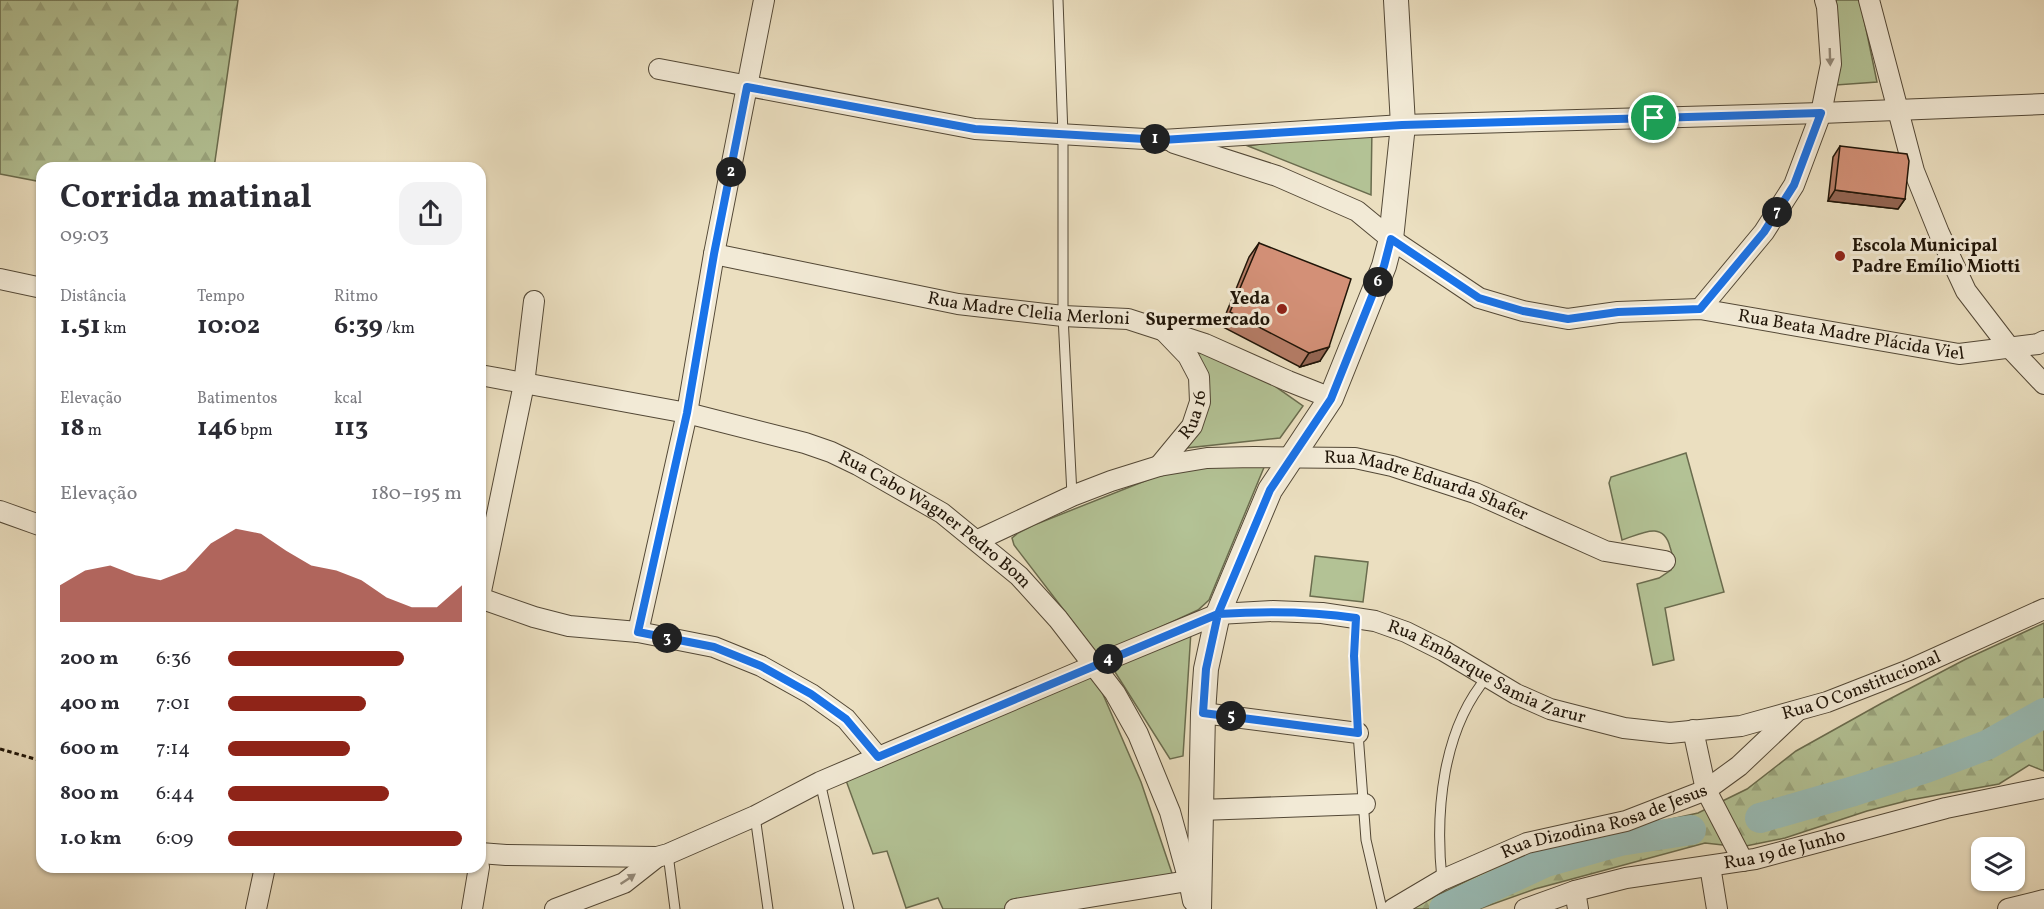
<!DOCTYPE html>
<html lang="pt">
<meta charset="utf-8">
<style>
:root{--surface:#fff;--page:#f2f2f3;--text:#2b2b33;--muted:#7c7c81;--accent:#8f2418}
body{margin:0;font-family:Vollkorn,serif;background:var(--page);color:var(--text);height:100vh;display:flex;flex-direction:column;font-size:22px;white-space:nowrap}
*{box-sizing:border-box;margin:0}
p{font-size:20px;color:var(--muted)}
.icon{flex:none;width:33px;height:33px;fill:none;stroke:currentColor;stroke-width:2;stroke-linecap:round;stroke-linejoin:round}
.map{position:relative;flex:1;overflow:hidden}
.side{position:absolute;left:36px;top:162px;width:450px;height:711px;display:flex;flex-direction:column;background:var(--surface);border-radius:18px;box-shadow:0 2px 4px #0004}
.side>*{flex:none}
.fabs{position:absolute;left:1971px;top:837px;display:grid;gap:12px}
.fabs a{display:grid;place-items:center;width:54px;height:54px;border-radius:12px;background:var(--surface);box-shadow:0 2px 4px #0004;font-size:30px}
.pin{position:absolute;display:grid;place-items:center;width:51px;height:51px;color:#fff;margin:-26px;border:3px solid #fff;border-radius:50%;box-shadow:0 2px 6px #0007}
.km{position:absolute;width:30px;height:30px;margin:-15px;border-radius:50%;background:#222;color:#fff;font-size:16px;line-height:30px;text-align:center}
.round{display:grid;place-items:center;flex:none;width:63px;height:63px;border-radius:18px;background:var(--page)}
.headline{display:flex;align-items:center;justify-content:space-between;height:102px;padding:0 24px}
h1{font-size:33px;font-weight:700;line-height:45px}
.figures{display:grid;grid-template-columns:repeat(3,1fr);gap:9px;height:102px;padding:6px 24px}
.figures div{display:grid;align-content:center}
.figures b{font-size:26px;font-weight:700}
.figures small{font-size:16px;font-weight:400}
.figures p{font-size:16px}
.chart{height:168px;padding:12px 24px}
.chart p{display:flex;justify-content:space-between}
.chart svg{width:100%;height:108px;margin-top:6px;fill:var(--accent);opacity:.7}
ul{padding:0 24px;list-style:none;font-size:20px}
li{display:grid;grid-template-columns:96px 72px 1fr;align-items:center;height:45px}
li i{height:15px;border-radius:8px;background:var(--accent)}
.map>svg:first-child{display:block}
.forest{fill:url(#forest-firs);stroke:#6a6c4e;stroke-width:1.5}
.green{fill:#b3c295;stroke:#6a6c4e;stroke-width:1.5}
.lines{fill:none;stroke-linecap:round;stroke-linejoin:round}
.river{stroke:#99bcb6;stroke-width:30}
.service-casing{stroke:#534836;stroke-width:11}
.minor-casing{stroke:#534836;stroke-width:22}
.tertiary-casing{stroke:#534836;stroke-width:26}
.path{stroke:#201508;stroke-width:3;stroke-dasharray:4.5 3;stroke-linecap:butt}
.service{stroke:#f2ead6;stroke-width:9}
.minor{stroke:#f2ead6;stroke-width:20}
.tertiary{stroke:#f2ead6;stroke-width:24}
.wall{fill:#b57c66;stroke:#201508;stroke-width:1.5}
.shaded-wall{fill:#946553;stroke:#201508;stroke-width:1.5}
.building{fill:#d39077;stroke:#201508;stroke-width:1.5}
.oneway{fill:#948a79}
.route-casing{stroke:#fff;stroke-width:12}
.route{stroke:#1a73e8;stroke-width:8}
.poi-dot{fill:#8f2418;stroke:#f2ead6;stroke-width:2}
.labels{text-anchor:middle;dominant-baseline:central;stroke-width:6;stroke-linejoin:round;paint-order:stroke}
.poi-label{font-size:18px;font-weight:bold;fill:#201508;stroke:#f2ead6;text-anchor:start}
.street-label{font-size:18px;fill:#201508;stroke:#f2ead6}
</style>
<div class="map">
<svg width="2044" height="909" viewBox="0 0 2044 909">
<defs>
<pattern id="forest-firs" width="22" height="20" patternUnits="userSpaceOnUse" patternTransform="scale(1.5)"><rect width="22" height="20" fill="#b3c295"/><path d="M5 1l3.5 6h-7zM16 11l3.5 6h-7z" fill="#9aa67f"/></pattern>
</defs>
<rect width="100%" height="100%" fill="#ebdfc0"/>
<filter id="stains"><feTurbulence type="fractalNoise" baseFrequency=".00333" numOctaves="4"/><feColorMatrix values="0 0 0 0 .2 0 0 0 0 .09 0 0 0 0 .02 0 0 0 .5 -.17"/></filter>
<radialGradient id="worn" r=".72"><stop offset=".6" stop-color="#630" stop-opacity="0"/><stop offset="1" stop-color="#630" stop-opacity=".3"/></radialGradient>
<g class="forest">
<path d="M0,0H238L214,168H42V182L0,174Z"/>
<path d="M2044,623V771L2029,765L1999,784L1910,800L1867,811L1785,838L1741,847L1705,843L1535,889L1479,909H1410L1521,854L1586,838L1698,813L1747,789L1796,751L1882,703L1966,659Z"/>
</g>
<g class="green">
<path d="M1836,0H1860L1877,82L1836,85L1839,39Z"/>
<path d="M1372,127L1371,195L1248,146Z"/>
<path d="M1188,343L1259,375L1303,406L1280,438L1186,448L1204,413Z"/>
<path d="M1686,453L1724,592L1665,608L1674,660L1653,665L1637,584L1659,578L1671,570C1674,562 1673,556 1670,547C1663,520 1641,534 1622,540L1609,483L1611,477Z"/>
<path d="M1227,462L1265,465L1209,600L1198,610L1102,654L1096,652L1014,545L1012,538L1018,533L1034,525L1165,473Z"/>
<path d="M1315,556L1368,562L1363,602L1310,596Z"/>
<path d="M1191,631L1183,756L1170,759L1110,664Z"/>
<path d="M1092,669L1141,782L1177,888L1044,909H943L938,898L906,908L887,851L873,854L844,775Z"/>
</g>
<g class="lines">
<g class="river">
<path d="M1760,818L1854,791L1926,768L1987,745L2044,713"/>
<path d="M1444,909L1546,862L1620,841L1691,830"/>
</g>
<defs>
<g id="service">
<path d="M1058,0L1063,135V316L1072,495"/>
<path d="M1356,618L1354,656L1358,733L1366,840L1382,909"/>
<path d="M820,782L849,909"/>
<path d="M755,816L768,909"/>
<path d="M668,854L675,909"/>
<path d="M1442,880C1435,812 1442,729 1488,676"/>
</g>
<g id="minor">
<path d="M1869,0L1914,171L1939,233L1966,291L2009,347L2044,384"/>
<path d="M659,69L975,129L1162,140L1403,125L1821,113L2044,104"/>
<path id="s1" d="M1174,143L1277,176L1357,211L1391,239L1479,298L1523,311L1568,319L1618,312L1700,309L1959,354L2038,344L2044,341"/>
<path id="s2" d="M714,254L958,304L1063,316L1128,319L1205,344L1288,381L1331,398"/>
<path d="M0,279L42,288"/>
<path d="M1700,309L1764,232L1794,185L1821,113L1831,64L1827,7L1825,0"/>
<path id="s3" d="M480,375L687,413L805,443L831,452L858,465L942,513L1019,576L1058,619L1115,693L1138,734L1170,812L1189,881L1193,901"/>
<path id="s4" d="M1159,466L1192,426L1200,402L1199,377L1188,356L1164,331"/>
<path d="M0,511L42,526"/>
<path id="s5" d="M978,540L1072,496L1111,481L1159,466L1207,458L1254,457L1355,458L1392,466L1475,493L1605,551L1665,561"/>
<path d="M480,596L524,384L534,301"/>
<path d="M480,598L534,617L569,626L638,632L714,647L761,666L811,694L846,719L878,757"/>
<path d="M638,632L687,413L714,254L764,0"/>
<path d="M1203,713L1358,733"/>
<path d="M1693,730L1706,790L1743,861"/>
<path d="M1200,810L1365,804"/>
<path id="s6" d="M480,853L506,855L657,857L668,854L755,816L820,782L1095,665L1218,614L1273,611L1322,613L1375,621L1406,632L1444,651L1516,694L1550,709L1624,728L1670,733L1741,726L1827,702L1909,670L2044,609"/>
<path d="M1710,866L1717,909"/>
<path d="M1575,891L1578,909"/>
<path d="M256,909L265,867"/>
<path d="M472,909L479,867"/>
<path d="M555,909L624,883L657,857"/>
<path d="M1015,909L1200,879"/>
<path id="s7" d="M1393,909L1442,880L1527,843L1626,821L1706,790L1739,766L1796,712"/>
<path id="s8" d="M1525,909L1575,891L1626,878L1755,859L1946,808L2044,788"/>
<path d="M2008,909L2044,900"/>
</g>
<path id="tertiary" d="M1199,909L1203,713L1206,669L1218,614L1270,490L1331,398L1384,266L1391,239L1403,125L1396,0"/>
</defs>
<use href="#service" class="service-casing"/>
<use href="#minor" class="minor-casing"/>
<use href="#tertiary" class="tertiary-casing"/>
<path class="path" d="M0,749L42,761"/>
<use href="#service" class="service"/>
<use href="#minor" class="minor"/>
<use href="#tertiary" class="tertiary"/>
</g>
<g class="wall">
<path d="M1840,146L1905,199L1898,209L1828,201L1833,157Z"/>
<path d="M1259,243L1320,361L1300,367L1221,326L1249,257Z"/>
</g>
<g class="shaded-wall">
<path d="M1835,190L1905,199L1898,209L1828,201Z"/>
<path d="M1329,347L1320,361L1300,367L1309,353Z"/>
</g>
<g class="building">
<path d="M1840,146L1907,154L1909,161L1905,199L1835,190Z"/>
<path d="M1259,243L1351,279L1329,347L1309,353L1230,312Z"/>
</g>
<defs><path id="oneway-solid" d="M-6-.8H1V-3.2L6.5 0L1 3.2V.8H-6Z" transform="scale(1.5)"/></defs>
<g class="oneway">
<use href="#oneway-solid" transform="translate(1830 57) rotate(88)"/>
<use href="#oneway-solid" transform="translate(628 879) rotate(-34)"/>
</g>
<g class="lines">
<defs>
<path id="route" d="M1654,118L1402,125L1162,140L975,129L747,87L714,254L687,413L638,632L714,647L761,666L811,694L846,719L878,757L1218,614C1265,611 1310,611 1356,618L1354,656L1358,733L1203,713L1206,669L1218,614L1270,490L1331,399L1384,266L1391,239L1479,298L1523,311L1568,319L1618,312L1700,309L1764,232L1794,185L1821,113L1654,118"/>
</defs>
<use href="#route" class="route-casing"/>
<use href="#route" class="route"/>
</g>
<g class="poi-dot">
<circle cx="1840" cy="256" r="6"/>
<circle cx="1282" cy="309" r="6"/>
</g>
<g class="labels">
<g class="poi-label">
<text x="1852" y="246">Escola Municipal<tspan x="1852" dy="21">Padre Emílio Miotti</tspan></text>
<text x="1270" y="299" text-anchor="end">Yeda<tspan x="1270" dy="21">Supermercado</tspan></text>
</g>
<g class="street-label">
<text stroke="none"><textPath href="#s2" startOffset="320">Rua Madre Clelia Merloni</textPath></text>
<text stroke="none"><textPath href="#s1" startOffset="723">Rua Beata Madre Plácida Viel</textPath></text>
<text stroke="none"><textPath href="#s4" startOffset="63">Rua 16</textPath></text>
<text stroke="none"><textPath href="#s5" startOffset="468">Rua Madre Eduarda Shafer</textPath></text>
<text stroke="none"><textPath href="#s3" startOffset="484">Rua Cabo Wagner Pedro Bom</textPath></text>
<text stroke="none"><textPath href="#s6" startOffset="1070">Rua Embarque Samia Zarur</textPath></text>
<text stroke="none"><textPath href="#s6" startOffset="1464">Rua O Constitucional</textPath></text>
<text stroke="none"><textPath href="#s7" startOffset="230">Rua Dizodina Rosa de Jesus</textPath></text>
<text stroke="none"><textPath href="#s8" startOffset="267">Rua 19 de Junho</textPath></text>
</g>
</g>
<rect width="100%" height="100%" filter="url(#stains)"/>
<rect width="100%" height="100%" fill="url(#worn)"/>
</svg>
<div class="fabs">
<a><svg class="icon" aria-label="layers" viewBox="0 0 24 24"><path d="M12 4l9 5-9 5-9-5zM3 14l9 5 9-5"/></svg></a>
</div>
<div class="pin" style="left:1654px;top:118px;background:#1e9e55"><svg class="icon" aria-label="arrive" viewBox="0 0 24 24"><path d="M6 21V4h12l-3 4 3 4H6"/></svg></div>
<b class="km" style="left:1155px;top:139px">1</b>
<b class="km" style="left:731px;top:172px">2</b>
<b class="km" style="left:667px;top:638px">3</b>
<b class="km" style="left:1108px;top:659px">4</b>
<b class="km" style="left:1231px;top:716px">5</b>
<b class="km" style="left:1378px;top:282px">6</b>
<b class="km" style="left:1777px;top:212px">7</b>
<section class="side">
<div class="headline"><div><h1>Corrida matinal</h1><p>09:03</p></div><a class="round"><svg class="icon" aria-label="share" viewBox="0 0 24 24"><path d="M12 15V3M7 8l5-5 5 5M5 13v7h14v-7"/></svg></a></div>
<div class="figures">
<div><p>Distância</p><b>1.51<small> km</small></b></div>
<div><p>Tempo</p><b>10:02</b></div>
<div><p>Ritmo</p><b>6:39<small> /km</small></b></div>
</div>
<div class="figures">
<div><p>Elevação</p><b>18<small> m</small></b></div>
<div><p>Batimentos</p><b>146<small> bpm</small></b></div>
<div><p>kcal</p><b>113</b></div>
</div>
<div class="chart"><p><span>Elevação</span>180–195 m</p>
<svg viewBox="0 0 160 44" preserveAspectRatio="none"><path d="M0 44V29L10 23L20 21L30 25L40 27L50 23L60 12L70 6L80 8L90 15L100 21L110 23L120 27L130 34L140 38L150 38L160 29V44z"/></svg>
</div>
<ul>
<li><b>200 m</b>6:36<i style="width:75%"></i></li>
<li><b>400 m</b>7:01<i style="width:59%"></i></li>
<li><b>600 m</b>7:14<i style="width:52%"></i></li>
<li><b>800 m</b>6:44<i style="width:69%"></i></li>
<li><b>1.0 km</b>6:09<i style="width:100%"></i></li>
</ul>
</section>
</div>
